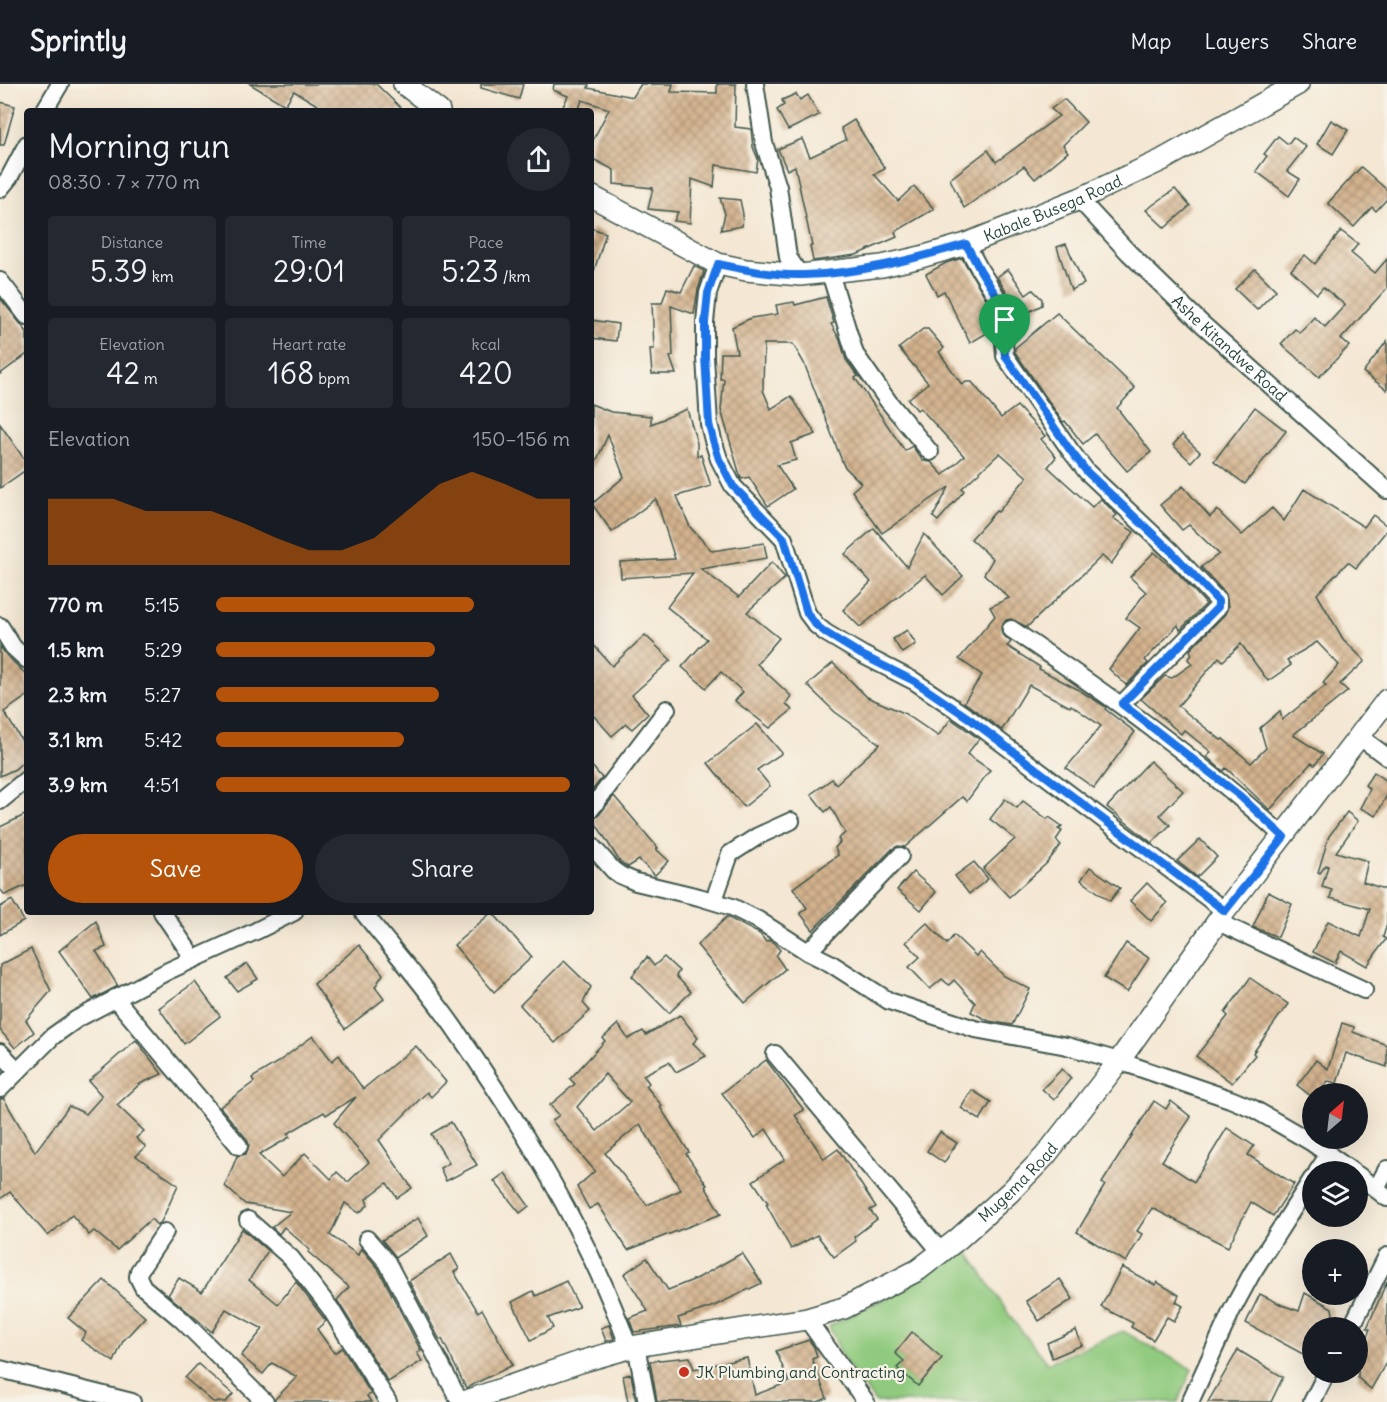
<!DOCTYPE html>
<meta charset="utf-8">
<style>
:root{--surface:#171b24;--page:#242831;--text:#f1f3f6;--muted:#9ea1a6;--line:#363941;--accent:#b45309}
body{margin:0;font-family:Delius,sans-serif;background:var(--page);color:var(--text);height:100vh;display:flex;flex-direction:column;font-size:22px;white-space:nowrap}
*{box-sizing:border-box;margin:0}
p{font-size:20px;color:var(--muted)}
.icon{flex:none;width:33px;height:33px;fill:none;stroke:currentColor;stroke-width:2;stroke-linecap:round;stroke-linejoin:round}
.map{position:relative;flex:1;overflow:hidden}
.details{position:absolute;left:24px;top:24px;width:570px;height:807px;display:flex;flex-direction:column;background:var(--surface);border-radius:6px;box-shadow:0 6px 24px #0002}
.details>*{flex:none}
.needle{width:39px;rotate:28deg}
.tools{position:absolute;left:1302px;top:999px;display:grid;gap:12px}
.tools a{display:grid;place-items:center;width:66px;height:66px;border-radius:50%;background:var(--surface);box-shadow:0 6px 24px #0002;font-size:30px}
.pin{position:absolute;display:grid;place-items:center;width:51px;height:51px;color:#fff;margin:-62px -26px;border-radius:50% 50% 50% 0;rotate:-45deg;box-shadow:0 0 6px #0007}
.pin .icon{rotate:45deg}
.round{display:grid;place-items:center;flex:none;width:63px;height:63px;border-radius:32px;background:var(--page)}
.summary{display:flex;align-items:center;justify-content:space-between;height:102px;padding:0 24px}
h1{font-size:33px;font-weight:600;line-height:45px}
.metrics{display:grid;grid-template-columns:repeat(3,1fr);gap:9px;height:102px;padding:6px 24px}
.metrics div{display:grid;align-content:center;border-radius:6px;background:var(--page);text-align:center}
.metrics b{font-size:30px;font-weight:600}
.metrics small{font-size:16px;font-weight:400}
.metrics p{font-size:16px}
.chart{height:168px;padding:12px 24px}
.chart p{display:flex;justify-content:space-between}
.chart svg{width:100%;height:108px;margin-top:6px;fill:var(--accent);opacity:.7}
.button{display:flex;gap:12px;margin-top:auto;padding:12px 24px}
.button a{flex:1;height:69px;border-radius:36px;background:var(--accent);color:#fff;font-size:24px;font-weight:600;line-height:69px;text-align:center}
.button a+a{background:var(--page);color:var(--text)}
ul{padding:0 24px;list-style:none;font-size:20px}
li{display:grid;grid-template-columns:96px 72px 1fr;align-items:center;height:45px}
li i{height:15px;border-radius:8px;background:var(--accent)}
header{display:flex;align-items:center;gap:36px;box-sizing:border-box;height:84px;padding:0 30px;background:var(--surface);border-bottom:2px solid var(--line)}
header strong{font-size:28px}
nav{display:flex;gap:33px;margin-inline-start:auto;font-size:21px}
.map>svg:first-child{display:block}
.green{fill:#90ca7e;stroke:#588459;stroke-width:1.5}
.building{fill:url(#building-cross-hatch);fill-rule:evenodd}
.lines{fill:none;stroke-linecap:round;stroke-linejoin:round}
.minor-casing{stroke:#3f564c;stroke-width:20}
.tertiary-casing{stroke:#3f564c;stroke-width:24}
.minor{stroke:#fff;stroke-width:16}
.tertiary{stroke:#fff;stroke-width:21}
.route-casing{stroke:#fff;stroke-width:12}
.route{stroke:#1a73e8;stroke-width:8}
.poi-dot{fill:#c8321e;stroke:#f7f3e8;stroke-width:2}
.labels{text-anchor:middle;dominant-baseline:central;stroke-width:4.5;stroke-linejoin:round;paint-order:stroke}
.street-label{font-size:16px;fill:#1f3d34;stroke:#f7f3e8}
.poi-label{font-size:16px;fill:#1f3d34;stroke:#f7f3e8;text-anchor:start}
</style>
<header>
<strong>Sprintly</strong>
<nav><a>Map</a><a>Layers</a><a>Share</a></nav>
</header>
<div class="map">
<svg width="1387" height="1318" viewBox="0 0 1387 1318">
<defs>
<pattern id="building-cross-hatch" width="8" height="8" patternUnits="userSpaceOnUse" patternTransform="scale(1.5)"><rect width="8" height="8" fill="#d3b28d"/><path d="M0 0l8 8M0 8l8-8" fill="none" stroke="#ab9274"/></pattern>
</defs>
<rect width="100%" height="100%" fill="#f7f3e8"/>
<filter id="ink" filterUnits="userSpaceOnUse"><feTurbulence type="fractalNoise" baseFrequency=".0167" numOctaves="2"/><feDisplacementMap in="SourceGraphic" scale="12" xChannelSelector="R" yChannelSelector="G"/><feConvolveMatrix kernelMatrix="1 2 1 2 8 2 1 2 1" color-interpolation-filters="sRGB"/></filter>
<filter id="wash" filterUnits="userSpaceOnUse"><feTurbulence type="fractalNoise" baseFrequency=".008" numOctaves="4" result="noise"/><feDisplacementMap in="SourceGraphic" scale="24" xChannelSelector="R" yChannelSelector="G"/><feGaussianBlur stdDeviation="1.35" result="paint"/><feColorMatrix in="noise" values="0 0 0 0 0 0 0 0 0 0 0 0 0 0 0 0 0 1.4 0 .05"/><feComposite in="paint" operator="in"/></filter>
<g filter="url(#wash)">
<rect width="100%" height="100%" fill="#f4e7d3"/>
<path class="green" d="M964,1162L1014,1238L1048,1279L1123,1247L1192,1285L1178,1318H875L844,1276L829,1242L899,1208Z"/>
<g id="blocks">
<g class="building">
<path d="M250,0H376L404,27H327L294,7L285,21Z"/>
<path d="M481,0H523L519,15L481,4Z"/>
<path d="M554,0H589L588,4L633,13L641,0H673L671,8L717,9V0H736L735,43L751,45L753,63L758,75L756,88L716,81L714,103L692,95L690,139L674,137L678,128L648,125L653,104L614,100V86L591,74V60L609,25L582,16L578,27H561L568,12L553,6Z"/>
<path d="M796,10L800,16L808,11L819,31L788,46L777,26L784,21L782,16Z"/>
<path d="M1064,15L1086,38L1063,61L1068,68L1035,95L1024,82L964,124L950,95L988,66L996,78L1059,32L1051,25Z"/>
<path d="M0,18L15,22L4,61H0Z"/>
<path d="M854,36L885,85L874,90L898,117L914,102L934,125L895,148L897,153L856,171L813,177L810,162H812L795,82L787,86L778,65L802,55L810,73L846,56L841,44Z"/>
<path d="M1331,36L1348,46L1333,70L1317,60Z"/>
<path d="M1278,52L1288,60L1293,53L1306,63L1287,87L1300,95L1289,112L1256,87L1267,72L1264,70Z"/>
<path d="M1361,83L1387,106V115L1376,127L1372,123L1354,143L1328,119Z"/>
<path d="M1175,105L1190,122L1165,144L1146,126Z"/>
<path d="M720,114L740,116L743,130L742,142L721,146L725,130Z"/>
<path d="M591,144L606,149L594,187H591Z"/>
<path d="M1341,147L1358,160L1351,169L1375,189L1387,175V204L1341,255L1349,262L1319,293L1281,260L1295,245L1300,249L1314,233L1325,243L1345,221L1323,203L1317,210L1291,186L1305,171L1315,180Z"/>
<path d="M1066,160L1084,200L1071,206L1057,163Z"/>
<path d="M962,174L997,233L999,242L970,259L944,207L937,211L926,190L946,179Z"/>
<path d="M694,182L704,187L698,206L694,230L671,222L673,272L670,273L676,290H652L650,265H654L652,219H662L667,204L681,208Z"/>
<path d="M1008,185L1026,211L1033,206L1042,215V221L1019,233L1016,223L997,193Z"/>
<path d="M1255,185L1276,206L1257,226L1235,205Z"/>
<path d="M826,213L834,239L831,240L840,256L846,276L858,292L855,294L905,367L912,362L923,377L931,378L943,391L964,372L920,324L917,326L908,315L928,299L899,264L923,245H928L944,264L939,268L962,301L966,298H972L1001,334L1017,322L1045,352L1041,355L1056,373L1048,383L1092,423L1101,415L1117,431L1113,434L1134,448L1111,480L1102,472L1027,543L1011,535L1006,536L1001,544L1002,550L1011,558L1007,562L1040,583L1039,585L1079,606L1106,623L1105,625L1135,648L1094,704L1066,684L1101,642L1071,621L1070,623L1029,601L1002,646L964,618L982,591L959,575L995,532L990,523L1009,514L984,490L993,475L971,455L996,427L998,428L1027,393L1000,369L962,404L964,407L938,437L933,433L949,403L882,449L852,407L861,399L844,382L804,279L793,260H764L763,306L771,325L791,312L816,350L791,359L796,376L777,381L793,405L768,422L749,393L741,395L721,326L724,295H720L721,269H737L732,243L751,234L778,230L776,221L794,218L795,221Z"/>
<path d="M0,214L27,248V270L0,290Z"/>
<path d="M1057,229L1135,304L1117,324L1151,368L1127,387L1095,350L1083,360L1065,337L1063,338L1015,268V264Z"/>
<path d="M591,236L618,240L616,257L591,254Z"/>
<path d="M1387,257V306L1363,288Z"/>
<path d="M591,320L611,328L651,332V340L687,325L697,359V372L701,371L711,402L677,412L690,443L712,467L764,459L767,474L701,485L739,513L772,478L785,494L747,528L779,554L757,580L791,612L786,620L792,626L770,644L735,617L743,608L721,588L706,604L682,583L707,555L667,523L693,489L621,494L620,478L675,475L656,415L612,448L592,420L624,393L608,351L591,389Z"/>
<path d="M1255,323L1286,347L1245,400L1214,377Z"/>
<path d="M0,340L27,379V385L0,404Z"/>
<path d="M1182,351L1200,368L1191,378L1173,361Z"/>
<path d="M1183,402L1210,433L1217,426L1242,451L1272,424L1284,437L1304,405L1364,443L1373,431L1387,442V446L1356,484L1348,478L1317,510L1343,555L1365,577L1340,600L1348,607L1293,651L1323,670L1315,681L1311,679L1270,726L1226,684L1223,687L1207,673L1211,668L1184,646L1181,650L1141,615L1165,592L1172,594L1192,580L1188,575L1192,571L1190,566L1225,530L1228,523L1226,510L1201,483L1219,470L1189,441L1182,446L1160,421ZM1317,558L1339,581L1323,599L1326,601L1282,636L1280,627L1260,644L1266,664L1251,679L1223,655L1221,656L1178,622L1219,573L1223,577L1241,560L1268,597L1291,581L1287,576Z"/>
<path d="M874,444L907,483L924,450L963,492L943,511L925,491L860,543L843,526L871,498L845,470Z"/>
<path d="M1154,468L1176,487L1206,520L1180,546L1178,541L1145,576L1148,579L1126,601L1109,585L1140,544L1126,534L1146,508L1130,493Z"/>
<path d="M907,546L916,560L902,569L893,555Z"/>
<path d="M645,551L671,576L632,611L648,630L632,645L626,640L612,652L591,629V558L612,582Z"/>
<path d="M0,562L6,571L27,591V612L4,628L27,665V674L15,685L0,692Z"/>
<path d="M833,579L867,613L904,629L938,652L951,635L964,644L979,655L967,670L990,686L967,717L962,713L905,763L898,762L892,765L813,846L800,829L807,824L793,804L838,771L835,764L840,758L838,755L845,749L831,723L825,728L811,710L832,695L836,700L880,660L835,628L807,601Z"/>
<path d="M757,640L782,669L757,686L770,702L744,723L708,679Z"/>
<path d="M1150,677L1183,707L1160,731L1170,741L1152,759L1107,723Z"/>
<path d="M591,681L602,694L591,708Z"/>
<path d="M1374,688L1387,697V711L1376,732L1360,724L1370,705L1365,701Z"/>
<path d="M614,712L658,764L656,765L669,777L655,791L639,776L628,783L620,778L593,735L599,731Z"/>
<path d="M1005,715L1017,724L1023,717L1047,735L1049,733L1062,742L1058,745L1062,747L1056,756L1061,761L1046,780L1009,813L983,785L1015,755L990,735Z"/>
<path d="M1347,728L1358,737L1336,768L1368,777L1363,798L1387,806V840L1383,853L1386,855L1367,882L1341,867L1335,879L1313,868L1328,837L1361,853L1370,825L1330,814L1332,806L1322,803L1328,782L1326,781L1320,789L1318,788L1329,752Z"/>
<path d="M27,730V801L5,811L0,805V743Z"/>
<path d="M1200,755L1217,773L1197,793L1177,777Z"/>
<path d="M974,778L988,795L969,810L955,792Z"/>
<path d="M1090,783L1120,804L1110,817L1081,796Z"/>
<path d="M913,788L936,808L921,826L897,806Z"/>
<path d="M1147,799L1167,819L1151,837L1130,817Z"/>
<path d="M1268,808L1292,820L1278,853L1253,843Z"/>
<path d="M12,816L24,837L0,851V823Z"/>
<path d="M492,828L532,873L494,908L454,861Z"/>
<path d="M727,833L760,850L766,858L769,856L774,859L780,866L776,872L785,885L745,919L697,861Z"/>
<path d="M96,837L106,863L96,867L118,902L93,915L59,867Z"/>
<path d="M927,839L947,860L954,851L976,872L980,868L1004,892L1030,905L1012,941L989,937L971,928L975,919L954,896L949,901L942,895L930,905L909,883L920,873L906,858Z"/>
<path d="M1126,859L1149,874L1127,908L1104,894Z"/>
<path d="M359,861L383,890L375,903L384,915L345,945L314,900Z"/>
<path d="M31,865L51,907L26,936L34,948L15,964L0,946V881Z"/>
<path d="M647,873L654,882L664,873L679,887L676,892L691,908L669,929L632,892Z"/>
<path d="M564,877L591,903L583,919L590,927L555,959L520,921Z"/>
<path d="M247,879L258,895L237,907L227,894Z"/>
<path d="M1250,894L1288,920L1253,969L1255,971L1232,999L1196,972L1228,932L1225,929Z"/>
<path d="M195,898L220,932L184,960L159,924Z"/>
<path d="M680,931L698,954L693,959L706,972L676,988L669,978L643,991L649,999L646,1002L662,1022L660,1023L689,1068L686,1070L707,1101L705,1102L721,1130L628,1166L598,1120L589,1125L577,1103L595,1087L552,1037L559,1031L550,1021L575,1000L570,995L605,957L603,954L618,940L628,955L643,947L646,951ZM605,990L630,1018L597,1047L577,1023ZM640,1040L681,1106L647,1121L605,1069Z"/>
<path d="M1342,939L1354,943L1353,948L1387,961V983L1346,969L1337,999L1328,997L1318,1010H1312V1013L1297,1001L1316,976L1328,985Z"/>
<path d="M313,952L332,977L339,971L363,1005L416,962L446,998L431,1013L427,1008L379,1056L412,1104L397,1114L387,1099L366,1115L368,1121L359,1129L345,1119L330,1151L358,1171L361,1164L378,1184L421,1267L417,1269L422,1277L388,1298L337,1216L349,1203L308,1168L310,1166L284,1143L279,1150L272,1143L291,1128L245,1120L225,1102L237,1072L246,1070L249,1061L247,1055L220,1023L254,998L252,994L278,978ZM356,1013L334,1039L369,1078L348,1098L337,1088L331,1095L305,1069L282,1093L259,1071L290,1053L287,1050L324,1028L326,1031Z"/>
<path d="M136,956L162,990L140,1000L117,1021L144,1047L136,1054L146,1063L136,1072L178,1101L161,1138L157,1141L151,1135L117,1166L94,1147L89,1151L72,1131L48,1152L10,1108L0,1115V1015H4L35,1068L69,1022L86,1030L102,1012L89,997Z"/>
<path d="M766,976L804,1026L795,1031L824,1075L838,1065L876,1123L870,1126L877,1135L854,1153L856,1157L834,1173L817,1151L791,1165L766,1120L768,1119L753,1097L785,1075L766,1045L755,1054L722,1009Z"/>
<path d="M1062,985L1071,994L1054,1016L1042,1005Z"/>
<path d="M972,1006L991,1018L980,1036L961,1024Z"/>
<path d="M1154,1017L1166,1025L1171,1017L1191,1033L1162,1077L1194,1098L1227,1044L1254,1062L1248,1071L1294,1100L1273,1132L1251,1118L1228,1163L1152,1124L1137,1147L1142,1150L1126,1178L1077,1148L1105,1101L1102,1099Z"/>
<path d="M451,1038L477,1081L446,1097L440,1084L449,1079L431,1050Z"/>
<path d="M940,1048L957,1059L944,1079L927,1067Z"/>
<path d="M505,1089L529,1122L520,1129L494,1097Z"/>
<path d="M418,1134L428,1152L396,1173L382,1156Z"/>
<path d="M242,1145L268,1167L249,1196L278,1220L296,1198L326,1237L317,1245L334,1269L342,1264L371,1310L367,1312L371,1318H275V1315L297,1293L272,1279L263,1290L241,1272L263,1245L226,1225L212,1248L168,1211L179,1194L202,1208Z"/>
<path d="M742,1169L762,1199L714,1222L678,1234L681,1242L634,1248L629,1234L648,1227L624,1190L647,1174L668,1206L698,1194Z"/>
<path d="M451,1170L459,1185L454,1188L478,1228L482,1225L513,1281L466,1304L442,1255L440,1256L409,1197Z"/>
<path d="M1122,1183L1155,1201L1157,1198L1179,1211L1176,1218L1183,1222L1174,1237L1167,1233L1153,1256L1131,1243L1133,1239L1101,1223Z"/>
<path d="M1060,1195L1073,1215L1039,1237L1026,1217Z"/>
<path d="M104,1196L145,1233L123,1257L114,1278L81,1256L86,1249L68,1234Z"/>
<path d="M566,1197L579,1223L548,1234L553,1244L531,1256L512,1218L533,1207L536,1212Z"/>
<path d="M1387,1197V1277L1371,1305L1358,1294V1276L1370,1245L1367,1244Z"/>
<path d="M1305,1209L1332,1224L1335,1244H1312V1275L1246,1239L1260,1210L1282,1221L1299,1227Z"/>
<path d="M609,1241L614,1255L606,1257L601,1244Z"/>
<path d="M1076,1246L1082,1261L1052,1274L1047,1259Z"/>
<path d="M912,1248L942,1274L918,1302L897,1284L904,1277L895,1269Z"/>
<path d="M809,1256L814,1263L817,1273L812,1275L827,1314L818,1318H657L650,1277L690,1273L694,1285L747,1274L755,1311L789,1298L776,1267Z"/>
<path d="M1238,1266L1283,1293L1271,1318H1208Z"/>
<path d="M198,1280L233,1310L226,1318H213L185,1294Z"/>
<path d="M631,1290L636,1318H628L623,1292Z"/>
</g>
</g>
</g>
<g filter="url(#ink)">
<use href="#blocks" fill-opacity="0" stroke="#3f564c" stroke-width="1.5"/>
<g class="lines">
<defs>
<g id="minor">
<path d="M755,0L764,59L778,103L788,173L800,191"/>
<path d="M44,27L60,0"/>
<path d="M0,105L9,94L27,60"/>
<path id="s1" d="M1079,115L1128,168L1200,238L1387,406"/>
<path d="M966,160L980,186L1007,229L1010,243L1004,258L1005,272L1070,366L1087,388L1171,467L1218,517V523L1215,526L1122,620"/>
<path d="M718,180L708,209L705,238V273L709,340L713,356L719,375L733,402L784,455L807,529L816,541L826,549L863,571L914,597L970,635L1225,827"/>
<path d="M830,189L855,270L888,317L930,368"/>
<path d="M0,197L27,232"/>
<path d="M0,542L13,563L27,576"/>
<path d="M1011,545C1106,609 1199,675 1284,753"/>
<path d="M1360,653L1387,673"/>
<path d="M0,717L27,695"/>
<path d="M591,725L667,625"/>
<path d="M591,761L613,786L620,791L636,798L699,813L732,823L758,836L808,868L830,879L889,917L975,945L1067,962L1119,977L1230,1015L1252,1024L1311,1058L1353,1088"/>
<path d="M714,816L730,770L758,752L791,737"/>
<path d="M162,828L194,875"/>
<path d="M363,828C393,866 426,903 453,942C523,1043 588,1149 629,1264"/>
<path d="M1218,838L1364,906"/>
<path d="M808,868L900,772"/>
<path d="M115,914L239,1062"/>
<path d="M0,968L18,987"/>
<path d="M775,970L941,1168"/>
<path d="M0,1005L53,952L77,935L168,887L256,847L294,828"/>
<path d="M1317,1088L1329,1070"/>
<path d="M1358,1091L1387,1114"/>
<path d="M1376,1105L1387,1085"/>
<path d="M248,1136L291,1174L330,1224L388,1318"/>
<path d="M165,1148L139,1187L138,1193L143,1203L181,1235L265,1318"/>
<path d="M367,1155L387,1178L460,1318"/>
<path d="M807,1235L866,1318"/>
<path d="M1351,1244L1387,1172"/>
<path d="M636,1262L647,1318"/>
<path d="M0,1285L132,1318"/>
<path d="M1190,1318L1232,1226L1252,1189L1312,1095"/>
<path d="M1312,1318L1327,1288"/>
</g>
<g id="tertiary">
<path d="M404,0L439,27"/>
<path id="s2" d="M591,112L718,180L746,186L800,191L882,182L921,173L966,160L1079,115L1162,76L1298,0"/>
<path id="s3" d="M464,1318L580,1278L636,1262L807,1235L844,1224L918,1186L958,1155L1010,1108L1045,1072L1119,977L1225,827L1387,616"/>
</g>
</defs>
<use href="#minor" class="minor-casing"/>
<use href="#tertiary" class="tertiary-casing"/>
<use href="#minor" class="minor"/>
<use href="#tertiary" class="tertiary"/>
</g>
</g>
<g class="lines" filter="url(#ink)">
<defs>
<path id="route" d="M966,160L980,186L1007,229L1010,243L1004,258L1005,272L1070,366L1087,388L1171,467L1218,517V523L1215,526L1122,620L1240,712L1284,753L1225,827L970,635L914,597L862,571L826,549L816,541L807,529L784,454L733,402L719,375L713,356L709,340L705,273V238L708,209L718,180C746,186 775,192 804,191C859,190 914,175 966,160Z"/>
</defs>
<use href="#route" class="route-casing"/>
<use href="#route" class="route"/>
</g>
<circle class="poi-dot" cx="684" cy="1288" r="6"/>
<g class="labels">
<g class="street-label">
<text stroke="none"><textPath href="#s2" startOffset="490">Kabale Busega Road</textPath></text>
<text stroke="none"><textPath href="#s1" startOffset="212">Ashe Kitandwe Road</textPath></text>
<text stroke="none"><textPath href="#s3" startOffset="609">Mugema Road</textPath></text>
</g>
<g class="poi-label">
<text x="696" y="1288">JK Plumbing and Contracting</text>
</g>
</g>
</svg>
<div class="tools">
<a><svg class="needle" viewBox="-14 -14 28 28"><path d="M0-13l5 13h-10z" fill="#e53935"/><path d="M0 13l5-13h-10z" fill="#9ea1a6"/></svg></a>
<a><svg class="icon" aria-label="layers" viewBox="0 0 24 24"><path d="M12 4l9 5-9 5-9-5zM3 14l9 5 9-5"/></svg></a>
<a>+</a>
<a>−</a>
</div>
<div class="pin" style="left:1005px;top:272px;background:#1e9e55"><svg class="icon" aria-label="arrive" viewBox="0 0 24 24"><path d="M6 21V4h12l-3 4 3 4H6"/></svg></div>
<section class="details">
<div class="summary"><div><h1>Morning run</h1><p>08:30 · 7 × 770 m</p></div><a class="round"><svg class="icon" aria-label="share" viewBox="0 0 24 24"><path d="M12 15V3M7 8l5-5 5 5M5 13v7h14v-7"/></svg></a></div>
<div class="metrics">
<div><p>Distance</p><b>5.39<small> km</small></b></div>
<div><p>Time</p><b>29:01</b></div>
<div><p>Pace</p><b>5:23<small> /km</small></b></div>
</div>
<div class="metrics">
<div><p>Elevation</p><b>42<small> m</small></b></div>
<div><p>Heart rate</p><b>168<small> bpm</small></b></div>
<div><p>kcal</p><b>420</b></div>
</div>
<div class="chart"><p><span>Elevation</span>150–156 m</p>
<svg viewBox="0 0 160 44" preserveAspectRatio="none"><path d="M0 44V17L10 17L20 17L30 22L40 22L50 22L60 27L70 33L80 38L90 38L100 33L110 22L120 11L130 6L140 11L150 17L160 17V44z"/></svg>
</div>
<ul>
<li><b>770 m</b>5:15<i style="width:73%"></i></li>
<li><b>1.5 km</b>5:29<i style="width:62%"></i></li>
<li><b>2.3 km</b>5:27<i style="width:63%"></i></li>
<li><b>3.1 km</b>5:42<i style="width:53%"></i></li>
<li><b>3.9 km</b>4:51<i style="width:100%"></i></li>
</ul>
<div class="button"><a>Save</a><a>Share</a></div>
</section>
</div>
